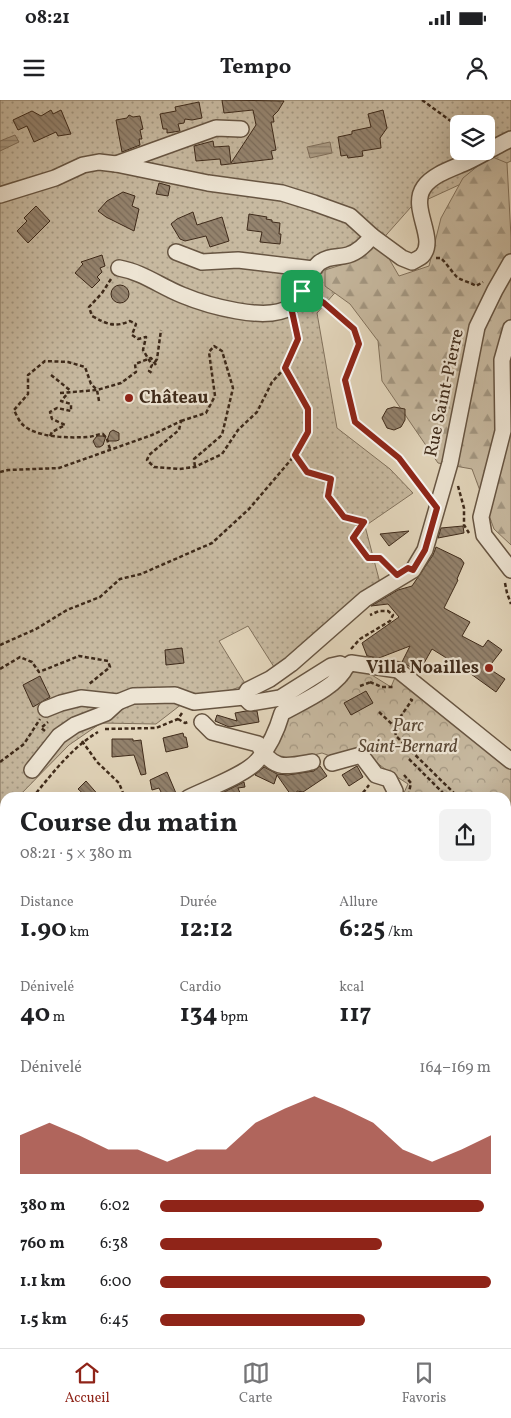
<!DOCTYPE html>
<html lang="fr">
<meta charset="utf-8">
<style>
:root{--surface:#fff;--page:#f2f2f2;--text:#202124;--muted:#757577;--line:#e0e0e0;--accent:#8f2418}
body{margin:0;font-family:Vollkorn,serif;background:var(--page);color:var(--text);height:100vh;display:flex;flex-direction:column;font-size:19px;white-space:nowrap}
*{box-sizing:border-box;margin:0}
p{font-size:16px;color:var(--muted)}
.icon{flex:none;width:28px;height:28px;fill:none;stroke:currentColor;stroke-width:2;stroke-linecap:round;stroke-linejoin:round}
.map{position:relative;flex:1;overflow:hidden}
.details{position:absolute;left:0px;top:692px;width:511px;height:556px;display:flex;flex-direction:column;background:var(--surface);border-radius:15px 15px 0 0;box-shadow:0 5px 20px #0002}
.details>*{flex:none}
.fabs{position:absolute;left:450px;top:15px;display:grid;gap:10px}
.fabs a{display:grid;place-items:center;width:45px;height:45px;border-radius:8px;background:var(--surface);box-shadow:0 5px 20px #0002;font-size:25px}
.pin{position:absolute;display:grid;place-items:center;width:42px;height:42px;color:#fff;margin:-21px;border-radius:10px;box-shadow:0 2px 8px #0006}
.round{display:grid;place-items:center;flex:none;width:52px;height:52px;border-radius:8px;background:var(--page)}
.overview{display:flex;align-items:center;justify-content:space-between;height:85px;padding:0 20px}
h1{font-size:28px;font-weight:700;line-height:38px}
.metrics{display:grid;grid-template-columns:repeat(3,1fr);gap:8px;height:85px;padding:5px 20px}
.metrics div{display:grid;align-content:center}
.metrics b{font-size:25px;font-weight:700}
.metrics small{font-size:14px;font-weight:400}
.metrics p{font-size:14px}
.chart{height:140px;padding:10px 20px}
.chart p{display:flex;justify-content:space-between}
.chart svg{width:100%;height:90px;margin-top:5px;fill:var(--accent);opacity:.7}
ul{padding:0 20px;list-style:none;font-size:16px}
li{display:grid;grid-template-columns:80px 60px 1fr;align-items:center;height:38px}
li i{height:12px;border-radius:6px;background:var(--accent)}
.status{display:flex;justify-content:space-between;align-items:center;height:35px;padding:0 25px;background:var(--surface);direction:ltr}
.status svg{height:14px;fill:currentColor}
header{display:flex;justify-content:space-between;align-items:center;height:65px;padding:0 20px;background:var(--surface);font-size:22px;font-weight:700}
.menu{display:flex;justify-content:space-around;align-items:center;height:70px;border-top:1px solid var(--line);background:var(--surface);font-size:14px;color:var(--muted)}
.menu a{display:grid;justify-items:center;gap:2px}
.menu .current{color:var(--accent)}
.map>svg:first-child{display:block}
.grass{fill:url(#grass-dots);stroke:#82725d;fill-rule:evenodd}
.forest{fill:url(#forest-firs);stroke:#82725d}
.park{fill:url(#park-crowns);stroke:#82725d}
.water{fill:url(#water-rules);stroke:#7f6e5a}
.building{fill:url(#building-back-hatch);stroke:#3e2a1a}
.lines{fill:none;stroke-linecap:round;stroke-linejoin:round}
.minor-casing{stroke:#675542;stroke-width:18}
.path{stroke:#3e2a1a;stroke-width:2.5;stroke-dasharray:4 2.5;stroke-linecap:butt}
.minor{stroke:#ede4d3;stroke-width:15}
.route-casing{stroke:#fff;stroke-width:10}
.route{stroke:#8f2418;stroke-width:6}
.poi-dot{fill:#8f2418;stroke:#ede4d3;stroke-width:2}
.labels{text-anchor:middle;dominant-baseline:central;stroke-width:4.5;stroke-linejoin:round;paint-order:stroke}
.street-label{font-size:18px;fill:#3e2a1a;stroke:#ede4d3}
.poi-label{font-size:18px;font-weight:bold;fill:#3e2a1a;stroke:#ede4d3;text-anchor:start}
.park-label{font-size:18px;font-style:italic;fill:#594735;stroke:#ede4d3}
</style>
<div class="status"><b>08:21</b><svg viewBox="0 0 49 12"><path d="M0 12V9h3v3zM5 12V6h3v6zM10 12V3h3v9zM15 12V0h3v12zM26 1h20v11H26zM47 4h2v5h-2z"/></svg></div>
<header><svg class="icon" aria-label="menu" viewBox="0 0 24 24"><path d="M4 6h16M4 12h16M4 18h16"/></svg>Tempo<svg class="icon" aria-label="person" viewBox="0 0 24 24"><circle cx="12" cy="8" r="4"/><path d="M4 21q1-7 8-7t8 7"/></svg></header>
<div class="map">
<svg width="511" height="1248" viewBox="0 0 511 1248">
<defs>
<pattern id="grass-dots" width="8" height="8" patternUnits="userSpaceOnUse" patternTransform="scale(1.25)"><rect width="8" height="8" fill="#c7b9a0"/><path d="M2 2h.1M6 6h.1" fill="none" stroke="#a39782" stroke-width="1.8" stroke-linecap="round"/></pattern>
<pattern id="forest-firs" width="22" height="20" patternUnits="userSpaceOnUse" patternTransform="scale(1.25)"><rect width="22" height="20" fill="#c7b9a0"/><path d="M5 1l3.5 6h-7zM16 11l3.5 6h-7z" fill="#a39782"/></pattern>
<pattern id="park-crowns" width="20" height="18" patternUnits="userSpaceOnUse" patternTransform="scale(1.25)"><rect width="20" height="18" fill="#c7b9a0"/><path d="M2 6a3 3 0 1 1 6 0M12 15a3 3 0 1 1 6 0" fill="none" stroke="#a39782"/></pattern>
<pattern id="water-rules" width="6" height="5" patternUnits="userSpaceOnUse" patternTransform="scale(1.25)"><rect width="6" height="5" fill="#ab9c85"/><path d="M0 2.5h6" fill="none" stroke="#8d7f6c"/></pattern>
<pattern id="building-back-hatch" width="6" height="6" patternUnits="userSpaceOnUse" patternTransform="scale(1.25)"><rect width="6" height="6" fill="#94836e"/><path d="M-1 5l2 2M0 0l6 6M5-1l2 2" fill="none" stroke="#7a6b5a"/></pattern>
</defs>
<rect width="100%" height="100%" fill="#e3d6bc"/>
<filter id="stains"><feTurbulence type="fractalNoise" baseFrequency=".004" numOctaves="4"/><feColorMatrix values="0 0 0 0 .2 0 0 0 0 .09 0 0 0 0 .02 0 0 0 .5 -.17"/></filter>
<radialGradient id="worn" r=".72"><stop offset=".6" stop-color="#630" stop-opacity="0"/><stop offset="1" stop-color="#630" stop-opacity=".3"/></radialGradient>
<path class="grass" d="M0,0H511V61L411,107L317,213L337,328L390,369L413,393L365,426L380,483L287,559L274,567L248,526L219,541L246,585L206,598L191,597L156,624L101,623L69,645L18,697L5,698V711L0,717ZM459,24H486V51H459Z"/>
<path class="forest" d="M490,56L507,63L511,137V445L494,429L472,369L438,363L382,281L378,241L350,204L325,186V170L341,165L380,143L399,176L429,166L441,118L463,78Z"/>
<path class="park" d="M359,567L391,587L396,575L511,666V762H506V698L402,697L408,684L385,669L362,651L333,657L322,653L297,659L274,661L266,652L284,615L319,597Z"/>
<g class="water">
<path d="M15,35L19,42L0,51V41Z"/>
<path d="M330,42L332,53L310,58L307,47Z"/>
</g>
<g class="building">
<path d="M222,0L284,1L278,11L273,16L274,22H271L276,50L271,51L273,59L221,65L220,59L196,61L194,46L213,41L214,47L229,46L231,63L256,25L253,10L224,13Z"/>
<path d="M199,2L202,18L192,20L185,19L184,23L178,24L180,31L167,33V29H163L160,14L176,11L175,7Z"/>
<path d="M51,10L53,14L61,10L71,34L58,36L56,32L34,42L27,26L18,30L13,20L32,11L41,16Z"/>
<path d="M383,10L387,28L380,38L381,48L362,51L363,56L348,58L347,55L341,56L338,37L352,34V31L371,27L368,14Z"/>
<path d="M129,15L133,17L140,16L143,29L140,30L142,39H139L140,45L122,52L116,20L127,18Z"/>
<path d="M159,83L170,86L168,96L156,94Z"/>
<path d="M123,92L135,96L132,106L139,109L134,131L106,117L98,111L107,101Z"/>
<path d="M36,106L50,121L28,143L17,131L27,121L24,118Z"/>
<path d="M193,112L197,125L222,117L229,141L210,147L206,136L185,141L180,139L171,124L177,119Z"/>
<path d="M249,114L267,117L266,119L272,120V122L280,123L279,134H281L280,144L260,142L262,132L247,130Z"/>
<path d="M102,155L105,166L100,168L102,172L97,177L100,180L92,188L75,173L83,164L81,162Z"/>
<circle cx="120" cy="194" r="9"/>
<path d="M394,307L405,309V320L401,327L394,330L387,328L382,318L387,309Z"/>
<path d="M113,330L119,333V340L116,341H107L110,332Z"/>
<path d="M97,336H106L103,345L100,347H96L93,341Z"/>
<path d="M463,426L464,433L438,438L441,428Z"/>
<path d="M409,431L389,446L380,434Z"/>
<path d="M436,447L461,459L464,463L457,479L458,480L444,508L470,522L462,536L483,547L488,540L502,550L488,568L505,579L496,592L464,569L432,549L419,572L402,562L410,546L379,558L367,556L362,543L399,517L388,504L371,506L398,490L412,486L433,455Z"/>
<path d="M182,548L184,563L166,565L165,550Z"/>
<path d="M40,576L50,597L33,607L23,585Z"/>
<path d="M366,591L373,603L351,615L344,603Z"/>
<path d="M246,611H257L259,622L229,627L215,621L217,615L237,621L235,613Z"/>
<path d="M183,633L184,637H186L188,647L166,652L163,638Z"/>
<path d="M112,639H133V641L141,640L146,674L141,675L134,655L112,657Z"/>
<path d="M320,666L327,676L303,692L297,691L296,698H293L277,675L274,684L255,675L264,667L277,674L288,675L314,671Z"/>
<path d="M357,666L363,677L349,686L342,675Z"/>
<path d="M167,672L178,698H164L159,688L152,690L150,680Z"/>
<path d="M86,681L101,698H88L78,689Z"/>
<path d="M244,682L245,687L238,688L242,698H212Z"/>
</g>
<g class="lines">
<defs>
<g id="minor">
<path d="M116,64L216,28L241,29"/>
<path d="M0,95L55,78L83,65L99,62L116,64L208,83L282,93L314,103L350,116L372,136L402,158L412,162C415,160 420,158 422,156C438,139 409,108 424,87C433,74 454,68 467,62C482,55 496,46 511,39"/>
<path d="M176,152L202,162L238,160L313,169"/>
<path d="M119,168C142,172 160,186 182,195C206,205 267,223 290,207C302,200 307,173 319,163C329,155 338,158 348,155C358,152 366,144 372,136"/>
<path d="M511,228L502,260L503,331L481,417L484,435L511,470"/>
<path d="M346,567L351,563L398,570L511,661"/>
<path d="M244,597L248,590L270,579L291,564L365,499L413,470L425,450L450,363L477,227L495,190L511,162"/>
<path d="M46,609L61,603L81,598L118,602L133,596L175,595L194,602L244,597"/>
<path d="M202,622L212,632L258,644C273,671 285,667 312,662"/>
<path d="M332,663L361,655L376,675L389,679L395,691L394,698"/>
<path d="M32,670L59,636L75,625L106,613L118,602"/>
<path d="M188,698C206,689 245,675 257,661C269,648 277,630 282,613C301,602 337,587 346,567L340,564L331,566L280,598L250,603L244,597"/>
<path d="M0,842L5,843"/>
<path d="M506,955L511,960"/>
<path d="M0,973L5,968"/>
<path d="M0,1067L5,1070"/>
<path d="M506,1069H511"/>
<path d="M0,1093L5,1095"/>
<path d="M0,1137L5,1124"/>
<path d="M0,1177L5,1180"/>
<path d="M0,1228L5,1231"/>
<path d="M30,1244L38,1248"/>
<path d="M114,1244L121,1248"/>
<path d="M178,1244L184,1248"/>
<path d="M238,1244L241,1248"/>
<path d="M345,1244L347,1248"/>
<path d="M427,1244V1248"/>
<path d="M458,1244V1248"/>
<path d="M220,1248L224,1244"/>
<path d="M504,1248L511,1246"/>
</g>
</defs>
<use href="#minor" class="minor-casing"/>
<g class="path">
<path d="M422,0L459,27"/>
<path d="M436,158H441C447,164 452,172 457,177C462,181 470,182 476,186L483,182"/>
<path d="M111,179L102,193L89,207L92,216C107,224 114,228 130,221L136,224L132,235L138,239L146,237L143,250L152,265L149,271L152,273"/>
<path d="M314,197L341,216L354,229L359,244L345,280L355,322L399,357L427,396"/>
<path d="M155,262L157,259L161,230"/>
<path d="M51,275L71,291"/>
<path d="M60,293L97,290L121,283L136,272L135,264L151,258L156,265"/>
<path d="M99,301L97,290L91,284L85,267L68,262L45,261L28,275V294L14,310C16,314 19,321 22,324C36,338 69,338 87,337C93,337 97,334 103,334L107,339L110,349"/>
<path d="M181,321L206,313L215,296L209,252L214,246L222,251L233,288L222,335L194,359L195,367"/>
<path d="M50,336L52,332L65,325L52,319L50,312L57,308L71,311V304L61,301L68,293"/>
<path d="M295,355L307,373L331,379L328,396L344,417L364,422L353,438L368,458H380L390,468"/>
<path d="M0,372L8,370L59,368L152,335L181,321L179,330L149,355L147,360L154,367L179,369L195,367L222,354L238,330L257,312L272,282L285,268L298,239L294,221"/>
<path d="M458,386L464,408V425L469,433"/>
<path d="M505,483L507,493L511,504"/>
<path d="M0,545L36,529L67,510L100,497L120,479L141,474L212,443L249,409L295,355L308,332V309L285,268"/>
<path d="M351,549L360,539L390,521L393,515L388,511H379L370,515"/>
<path d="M0,569L20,557L32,562L39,572L79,556L108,561L110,567L88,585"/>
<path d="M370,582L382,587H395"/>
<path d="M360,586L371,582"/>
<path d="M410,599L412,600L394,626L396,636L459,698"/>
<path d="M379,612L394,626"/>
<path d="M178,619L185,623L188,622"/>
<path d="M105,629L156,628L178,619L182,613"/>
<path d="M45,631L41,628L48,622"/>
<path d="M82,641L97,662L119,683L125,698"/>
<path d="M409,659L448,698"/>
<path d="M0,662L24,644L40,619"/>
<path d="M404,675L411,683L409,692"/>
<path d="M32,698C53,673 70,649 98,632"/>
<path d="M359,698L369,685"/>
<path d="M506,720L511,719"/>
<path d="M0,733L5,728"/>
<path d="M506,745L511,747"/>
<path d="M506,760L511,762"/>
<path d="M506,772L511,773"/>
<path d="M506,936L511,933"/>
<path d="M260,1248L265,1244"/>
</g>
<use href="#minor" class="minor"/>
</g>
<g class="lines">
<defs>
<path id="route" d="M302,191L324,203L354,229L359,244L345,280L355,322L399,358L437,408L425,450L413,470L408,468L397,475L380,458H368L353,438L364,422L344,417L328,396L331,379L307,372L295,355L308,332V309L285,268L298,239L291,207Z"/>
</defs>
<use href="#route" class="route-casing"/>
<use href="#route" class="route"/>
</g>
<g class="poi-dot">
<circle cx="129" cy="298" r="5"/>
<circle cx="489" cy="568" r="5"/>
</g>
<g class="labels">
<g class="street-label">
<text transform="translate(445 293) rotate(-78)">Rue Saint-Pierre</text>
</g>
<g class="poi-label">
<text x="139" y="298">Château</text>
<text x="479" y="568" text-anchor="end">Villa Noailles</text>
</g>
<g class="park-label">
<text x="408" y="626">Parc<tspan x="408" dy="21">Saint-Bernard</tspan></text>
</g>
</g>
<rect width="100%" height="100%" filter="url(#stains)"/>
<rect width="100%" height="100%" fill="url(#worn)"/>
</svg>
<div class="fabs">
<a><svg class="icon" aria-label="layers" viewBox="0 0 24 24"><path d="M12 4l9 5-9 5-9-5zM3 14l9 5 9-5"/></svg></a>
</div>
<div class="pin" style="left:302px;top:191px;background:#1e9e55"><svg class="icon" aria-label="arrive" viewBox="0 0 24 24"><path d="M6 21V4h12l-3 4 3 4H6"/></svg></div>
<section class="details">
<div class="overview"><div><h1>Course du matin</h1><p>08:21 · 5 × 380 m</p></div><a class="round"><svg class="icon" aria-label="share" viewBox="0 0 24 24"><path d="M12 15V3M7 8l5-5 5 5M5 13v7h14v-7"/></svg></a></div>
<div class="metrics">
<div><p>Distance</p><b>1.90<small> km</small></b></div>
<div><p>Durée</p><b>12:12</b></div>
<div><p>Allure</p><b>6:25<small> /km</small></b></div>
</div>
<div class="metrics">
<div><p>Dénivelé</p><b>40<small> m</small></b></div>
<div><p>Cardio</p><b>134<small> bpm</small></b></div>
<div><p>kcal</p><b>117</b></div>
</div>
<div class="chart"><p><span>Dénivelé</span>164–169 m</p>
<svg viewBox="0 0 160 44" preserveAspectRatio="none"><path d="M0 44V25L10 19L20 25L30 32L40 32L50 38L60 32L70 32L80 19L90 12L100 6L110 12L120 19L130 32L140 38L150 32L160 25V44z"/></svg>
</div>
<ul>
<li><b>380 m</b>6:02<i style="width:98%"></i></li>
<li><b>760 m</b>6:38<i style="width:67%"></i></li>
<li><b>1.1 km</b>6:00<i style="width:100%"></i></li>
<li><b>1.5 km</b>6:45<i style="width:62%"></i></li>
</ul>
</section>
</div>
<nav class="menu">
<a class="current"><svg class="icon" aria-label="home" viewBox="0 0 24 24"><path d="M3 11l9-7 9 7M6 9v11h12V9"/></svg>Accueil</a>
<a><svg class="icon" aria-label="map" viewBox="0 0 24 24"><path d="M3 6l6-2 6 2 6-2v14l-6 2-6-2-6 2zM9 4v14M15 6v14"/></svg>Carte</a>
<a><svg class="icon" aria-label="saved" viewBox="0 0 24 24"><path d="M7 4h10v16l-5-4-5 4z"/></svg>Favoris</a>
</nav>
